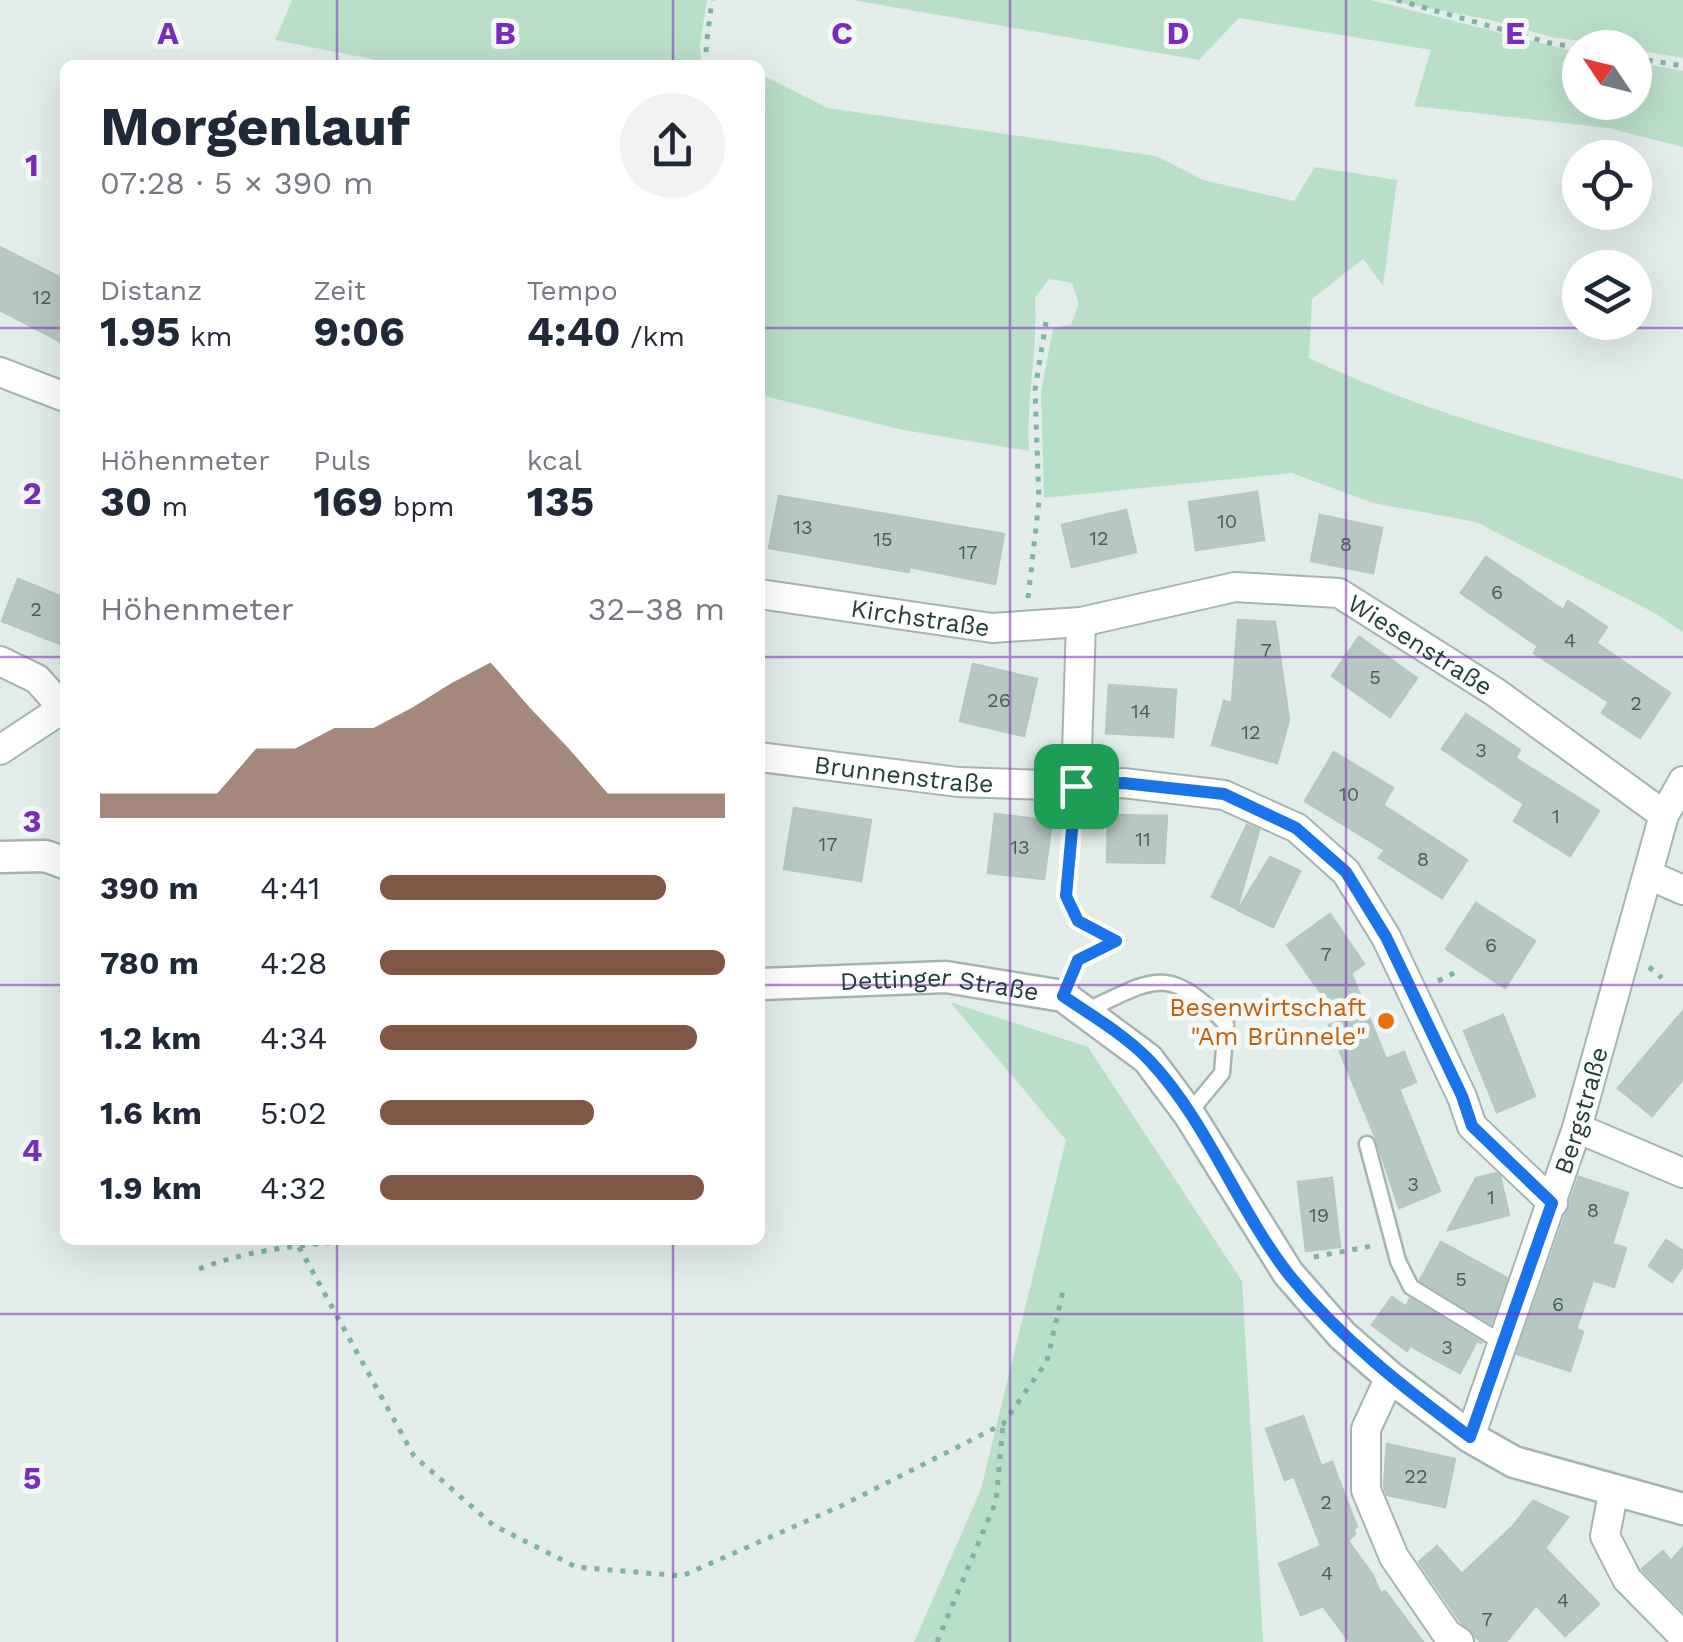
<!DOCTYPE html>
<html lang="de">
<meta charset="utf-8">
<style>
:root{--surface:#fff;--page:#f2f2f3;--text:#1f2937;--muted:#747a83;--accent:#805745}
body{margin:0;font-family:"Work Sans",sans-serif;background:var(--page);color:var(--text);height:100vh;display:flex;flex-direction:column;font-size:38px;white-space:nowrap}
*{box-sizing:border-box;margin:0}
p{font-size:32px;color:var(--muted)}
.icon{flex:none;width:55px;height:55px;fill:none;stroke:currentColor;stroke-width:2;stroke-linecap:round;stroke-linejoin:round}
.map{position:relative;flex:1;overflow:hidden}
.sheet{position:absolute;left:60px;top:60px;width:705px;height:1185px;display:flex;flex-direction:column;background:var(--surface);border-radius:15px;box-shadow:0 10px 40px #0002}
.sheet>*{flex:none}
.needle{width:65px;rotate:305deg}
.controls{position:absolute;left:1562px;top:30px;display:grid;gap:20px}
.controls a{display:grid;place-items:center;width:90px;height:90px;border-radius:50%;background:var(--surface);box-shadow:0 10px 40px #0002;font-size:50px}
.pin{position:absolute;display:grid;place-items:center;width:85px;height:85px;color:#fff;margin:-42px;border-radius:20px;box-shadow:0 5px 15px #0006}
.round{display:grid;place-items:center;flex:none;width:105px;height:105px;border-radius:52px;background:var(--page)}
.head{display:flex;align-items:center;justify-content:space-between;height:170px;padding:0 40px}
h1{font-size:55px;font-weight:700;line-height:75px}
.metrics{display:grid;grid-template-columns:repeat(3,1fr);gap:15px;height:170px;padding:10px 40px}
.metrics div{display:grid;align-content:center}
.metrics b{font-size:42px;font-weight:700}
.metrics small{font-size:28px;font-weight:400}
.metrics p{font-size:28px}
.chart{height:280px;padding:20px 40px}
.chart p{display:flex;justify-content:space-between}
.chart svg{width:100%;height:180px;margin-top:10px;fill:var(--accent);opacity:.7}
ul{padding:0 40px;list-style:none;font-size:32px}
li{display:grid;grid-template-columns:160px 120px 1fr;align-items:center;height:75px}
li i{height:25px;border-radius:12px;background:var(--accent)}
.map>svg:first-child{display:block}
.green{fill:#badfc8}
.building{fill:#b7c8c3;stroke:#b4c7c1;stroke-width:2.5}
.lines{fill:none;stroke-linecap:round;stroke-linejoin:round}
.service-casing{stroke:#a4b5b1;stroke-width:19}
.minor-casing{stroke:#a4b5b1;stroke-width:32}
.tertiary-casing{stroke:#a4b5b1;stroke-width:35}
.path{stroke:#81b2a8;stroke-width:5;stroke-dasharray:5 8;stroke-linecap:butt}
.service{stroke:#fff;stroke-width:14}
.minor{stroke:#fff;stroke-width:28}
.tertiary{stroke:#fff;stroke-width:30}
.route-casing{stroke:#fff;stroke-width:20}
.route{stroke:#1a73e8;stroke-width:12}
.grid{fill:none;stroke:#7b2cbf;stroke-width:2.5;stroke-opacity:0.55}
.food-dot{fill:#e8710a;stroke:#f3f9f7;stroke-width:4}
.labels{text-anchor:middle;dominant-baseline:central;stroke-width:10;stroke-linejoin:round;paint-order:stroke}
.number-label{font-size:20px;fill:#46615c}
.street-label{font-size:25px;fill:#213f3a;stroke:#f3f9f7}
.food-label{font-size:25px;fill:#c56008;stroke:#f3f9f7;text-anchor:end}
.grid-label{font-size:32px;text-anchor:middle;font-weight:bold;fill:#7b2cbf;stroke:#f3f9f7;stroke-width:10;stroke-linejoin:round;paint-order:stroke}
</style>
<div class="map">
<svg width="1683" height="1642" viewBox="0 0 1683 1642">
<rect width="100%" height="100%" fill="#e2ede9"/>
<g class="green">
<path d="M292,0H707L700,45L702,65H402L275,40Z"/>
<path d="M852,0H1371L1580,53V102H1635V62L1683,71V147L1608,128L1414,106L1431,50L1239,18L1199,60Z"/>
<path d="M1386,0H1683V58L1635,50V48L1551,37L1491,20Z"/>
<path d="M760,74L828,108L1156,156L1203,180L1294,201L1315,167L1397,180L1383,286L1363,259L1312,299L1309,358C1428,415 1556,447 1683,479V632L1653,612L1476,522L1373,503L1292,473L1044,498L1041,391L1053,329L1071,324L1079,304L1072,283L1049,279L1035,298C1038,350 1026,399 1029,451L903,430L760,395Z"/>
<path d="M950,1002L1088,1047L1242,1281L1263,1642H914L981,1489L1066,1140Z"/>
</g>
<g class="building">
<path d="M0,247L65,280V344L0,310Z"/>
<path d="M1257,492L1264,540L1196,550L1189,502Z"/>
<path d="M779,496L1004,534L995,584L910,567L909,572L769,548Z"/>
<path d="M1126,510L1136,552L1072,567L1062,525Z"/>
<path d="M1320,515L1382,528L1373,573L1311,561Z"/>
<path d="M1486,557L1563,610L1568,601L1607,627L1596,643L1670,693L1640,738L1602,713L1609,702L1534,653L1538,646L1461,593Z"/>
<path d="M18,579L65,598V646L2,621Z"/>
<path d="M1238,620L1275,622L1289,720L1277,763L1212,745L1224,701L1232,703Z"/>
<path d="M1359,637L1417,678L1390,717L1332,676Z"/>
<path d="M973,664L1037,679L1024,736L960,721Z"/>
<path d="M1109,685L1176,690L1173,737L1106,733Z"/>
<path d="M1466,714L1520,750L1515,758L1599,811L1570,856L1514,821L1524,804L1442,749Z"/>
<path d="M1334,752L1393,788L1383,805L1467,860L1442,898L1379,858L1385,850L1305,801Z"/>
<path d="M794,808L871,820L861,881L784,869Z"/>
<path d="M995,814L1052,821L1044,879L988,873Z"/>
<path d="M1108,815L1167,816L1164,863L1107,862Z"/>
<path d="M1247,825L1259,830L1237,909L1212,897Z"/>
<path d="M1270,857L1300,871L1273,927L1238,910Z"/>
<path d="M1476,903L1535,941L1505,988L1446,949Z"/>
<path d="M1330,914L1364,964L1351,973L1386,1059L1404,1052L1416,1082L1399,1089L1440,1191L1399,1208L1377,1141L1329,1025L1341,1021L1287,945Z"/>
<path d="M1683,1011V1079L1652,1116L1618,1088Z"/>
<path d="M1503,1015L1535,1096L1497,1112L1464,1031Z"/>
<path d="M1496,1173L1500,1176L1509,1215L1448,1230L1476,1178Z"/>
<path d="M1579,1177L1628,1193L1612,1244L1626,1248L1614,1287L1593,1280L1576,1329L1583,1332L1570,1371L1517,1354Z"/>
<path d="M1332,1178L1340,1247L1306,1251L1298,1182Z"/>
<path d="M1666,1240L1683,1251V1266L1672,1282L1649,1266Z"/>
<path d="M1441,1242L1507,1278L1491,1323L1420,1280Z"/>
<path d="M1392,1297L1406,1307L1410,1299L1482,1343L1477,1341L1460,1373L1410,1346L1407,1351L1372,1325Z"/>
<path d="M1303,1416L1321,1466L1332,1462L1357,1527L1353,1528L1355,1534L1348,1541L1372,1574L1381,1594L1385,1591L1423,1642H1350L1323,1606L1301,1615L1279,1564L1321,1546L1294,1476L1285,1480L1266,1429Z"/>
<path d="M1387,1444L1455,1459L1445,1507L1387,1495L1384,1486Z"/>
<path d="M1533,1501L1568,1517L1545,1548L1599,1604L1565,1636L1536,1605L1506,1642H1481L1460,1621L1419,1562L1437,1546L1462,1574L1512,1527Z"/>
<path d="M1683,1547V1611L1642,1569L1663,1551L1671,1561Z"/>
</g>
<g class="lines">
<defs>
<g id="service">
<path d="M1086,1011C1154,979 1167,963 1226,1024L1222,1073L1189,1113"/>
<path d="M1367,1144L1398,1261L1411,1287L1503,1343"/>
</g>
<g id="minor">
<path d="M0,372L65,397"/>
<path id="s1" d="M760,594L992,628L1081,622L1235,587L1339,593L1495,692L1664,815"/>
<path d="M0,661L37,679L63,708"/>
<path d="M0,750L65,707"/>
<path id="s2" d="M760,757L958,782L1076,786L1123,783L1224,795L1297,828L1346,872L1386,937L1462,1097L1472,1126L1553,1203"/>
<path d="M1076,786L1081,622"/>
<path d="M1649,875L1683,890"/>
<path d="M1577,1128L1683,1173"/>
<path d="M1390,1377L1366,1429V1490L1394,1557L1447,1634L1459,1642"/>
<path id="s3" d="M1470,1437L1577,1128L1664,815L1683,781"/>
<path d="M1614,1489L1605,1536L1627,1579L1683,1636"/>
</g>
<g id="tertiary">
<path d="M0,857L45,856L65,863"/>
<path id="s4" d="M760,984L946,977L1063,996L1148,1059L1189,1114L1288,1273L1342,1335L1390,1377L1470,1437L1514,1462L1683,1509"/>
</g>
</defs>
<use href="#service" class="service-casing"/>
<use href="#minor" class="minor-casing"/>
<use href="#tertiary" class="tertiary-casing"/>
<g class="path">
<path d="M1397,0L1550,43L1580,48"/>
<path d="M1635,58L1683,66"/>
<path d="M707,65L706,47L712,0"/>
<path d="M1028,598L1039,501L1035,390L1046,322"/>
<path d="M1073,814L1066,896L1078,921L1116,941L1078,959L1075,968"/>
<path d="M1649,967L1662,978"/>
<path d="M1438,981L1458,971"/>
<path d="M299,1247L414,1456L493,1525L576,1567L682,1576L845,1504L1003,1424L1047,1361L1064,1287"/>
<path d="M1314,1257L1372,1246"/>
<path d="M199,1269C252,1248 311,1244 367,1240"/>
<path d="M937,1642L996,1501L1003,1424"/>
</g>
<use href="#service" class="service"/>
<use href="#minor" class="minor"/>
<use href="#tertiary" class="tertiary"/>
</g>
<g class="lines">
<defs>
<path id="route" d="M1123,783L1224,794L1296,828L1346,872L1386,937L1462,1096L1472,1126L1552,1203L1470,1437C1404,1388 1342,1340 1290,1276C1237,1209 1208,1122 1149,1060C1125,1035 1091,1015 1063,996L1078,960L1116,941L1078,921L1066,896L1076,786Z"/>
</defs>
<use href="#route" class="route-casing"/>
<use href="#route" class="route"/>
</g>
<path class="grid" d="M337,0V65M673,0V65M1010,0V1642M1346,0V1642M0,328H65M760,328H1683M0,657H65M760,657H1683M0,985H65M760,985H1683M337,1240V1642M673,1240V1642M0,1314H1683"/>
<circle class="food-dot" cx="1386" cy="1021" r="10"/>
<g class="labels">
<g class="number-label">
<text x="42" y="297">12</text>
<text x="1227" y="521">10</text>
<text x="803" y="527">13</text>
<text x="1099" y="538">12</text>
<text x="883" y="539">15</text>
<text x="1346" y="544">8</text>
<text x="968" y="552">17</text>
<text x="1497" y="592">6</text>
<text x="36" y="609">2</text>
<text x="1570" y="640">4</text>
<text x="1266" y="650">7</text>
<text x="1375" y="677">5</text>
<text x="999" y="700">26</text>
<text x="1636" y="703">2</text>
<text x="1141" y="711">14</text>
<text x="1251" y="732">12</text>
<text x="1481" y="750">3</text>
<text x="1349" y="794">10</text>
<text x="1556" y="816">1</text>
<text x="1143" y="839">11</text>
<text x="828" y="844">17</text>
<text x="1020" y="847">13</text>
<text x="1423" y="859">8</text>
<text x="1491" y="945">6</text>
<text x="1326" y="954">7</text>
<text x="1413" y="1184">3</text>
<text x="1491" y="1197">1</text>
<text x="1593" y="1210">8</text>
<text x="1319" y="1215">19</text>
<text x="1461" y="1279">5</text>
<text x="1558" y="1304">6</text>
<text x="1447" y="1347">3</text>
<text x="1416" y="1476">22</text>
<text x="1326" y="1502">2</text>
<text x="1327" y="1573">4</text>
<text x="1563" y="1600">4</text>
<text x="1487" y="1619">7</text>
</g>
<g class="street-label">
<text stroke="none"><textPath href="#s1" startOffset="162">Kirchstraße</textPath></text>
<text stroke="none"><textPath href="#s1" startOffset="682">Wiesenstraße</textPath></text>
<text stroke="none"><textPath href="#s2" startOffset="145">Brunnenstraße</textPath></text>
<text stroke="none"><textPath href="#s4" startOffset="180">Dettinger Straße</textPath></text>
<text stroke="none"><textPath href="#s3" startOffset="345">Bergstraße</textPath></text>
</g>
<g class="food-label">
<text x="1366" y="1007">Besenwirtschaft<tspan x="1366" dy="29">"Am Brünnele"</tspan></text>
</g>
</g>
<g class="grid-label">
<text x="168" y="44">A</text>
<text x="505" y="44">B</text>
<text x="842" y="44">C</text>
<text x="1178" y="44">D</text>
<text x="1515" y="44">E</text>
<text x="32" y="176">1</text>
<text x="32" y="504">2</text>
<text x="32" y="832">3</text>
<text x="32" y="1161">4</text>
<text x="32" y="1489">5</text>
</g>
</svg>
<div class="controls">
<a><svg class="needle" viewBox="-14 -14 28 28"><path d="M0-13l5 13h-10z" fill="#e53935"/><path d="M0 13l5-13h-10z" fill="#747a83"/></svg></a>
<a><svg class="icon" aria-label="locate" viewBox="0 0 24 24"><circle cx="12" cy="12" r="6"/><path d="M12 2v4M12 18v4M2 12h4M18 12h4"/></svg></a>
<a><svg class="icon" aria-label="layers" viewBox="0 0 24 24"><path d="M12 4l9 5-9 5-9-5zM3 14l9 5 9-5"/></svg></a>
</div>
<div class="pin" style="left:1076px;top:786px;background:#1e9e55"><svg class="icon" aria-label="arrive" viewBox="0 0 24 24"><path d="M6 21V4h12l-3 4 3 4H6"/></svg></div>
<section class="sheet">
<div class="head"><div><h1>Morgenlauf</h1><p>07:28 · 5 × 390 m</p></div><a class="round"><svg class="icon" aria-label="share" viewBox="0 0 24 24"><path d="M12 15V3M7 8l5-5 5 5M5 13v7h14v-7"/></svg></a></div>
<div class="metrics">
<div><p>Distanz</p><b>1.95<small> km</small></b></div>
<div><p>Zeit</p><b>9:06</b></div>
<div><p>Tempo</p><b>4:40<small> /km</small></b></div>
</div>
<div class="metrics">
<div><p>Höhenmeter</p><b>30<small> m</small></b></div>
<div><p>Puls</p><b>169<small> bpm</small></b></div>
<div><p>kcal</p><b>135</b></div>
</div>
<div class="chart"><p><span>Höhenmeter</span>32–38 m</p>
<svg viewBox="0 0 160 44" preserveAspectRatio="none"><path d="M0 44V38L10 38L20 38L30 38L40 27L50 27L60 22L70 22L80 17L90 11L100 6L110 17L120 27L130 38L140 38L150 38L160 38V44z"/></svg>
</div>
<ul>
<li><b>390 m</b>4:41<i style="width:83%"></i></li>
<li><b>780 m</b>4:28<i style="width:100%"></i></li>
<li><b>1.2 km</b>4:34<i style="width:92%"></i></li>
<li><b>1.6 km</b>5:02<i style="width:62%"></i></li>
<li><b>1.9 km</b>4:32<i style="width:94%"></i></li>
</ul>
</section>
</div>
